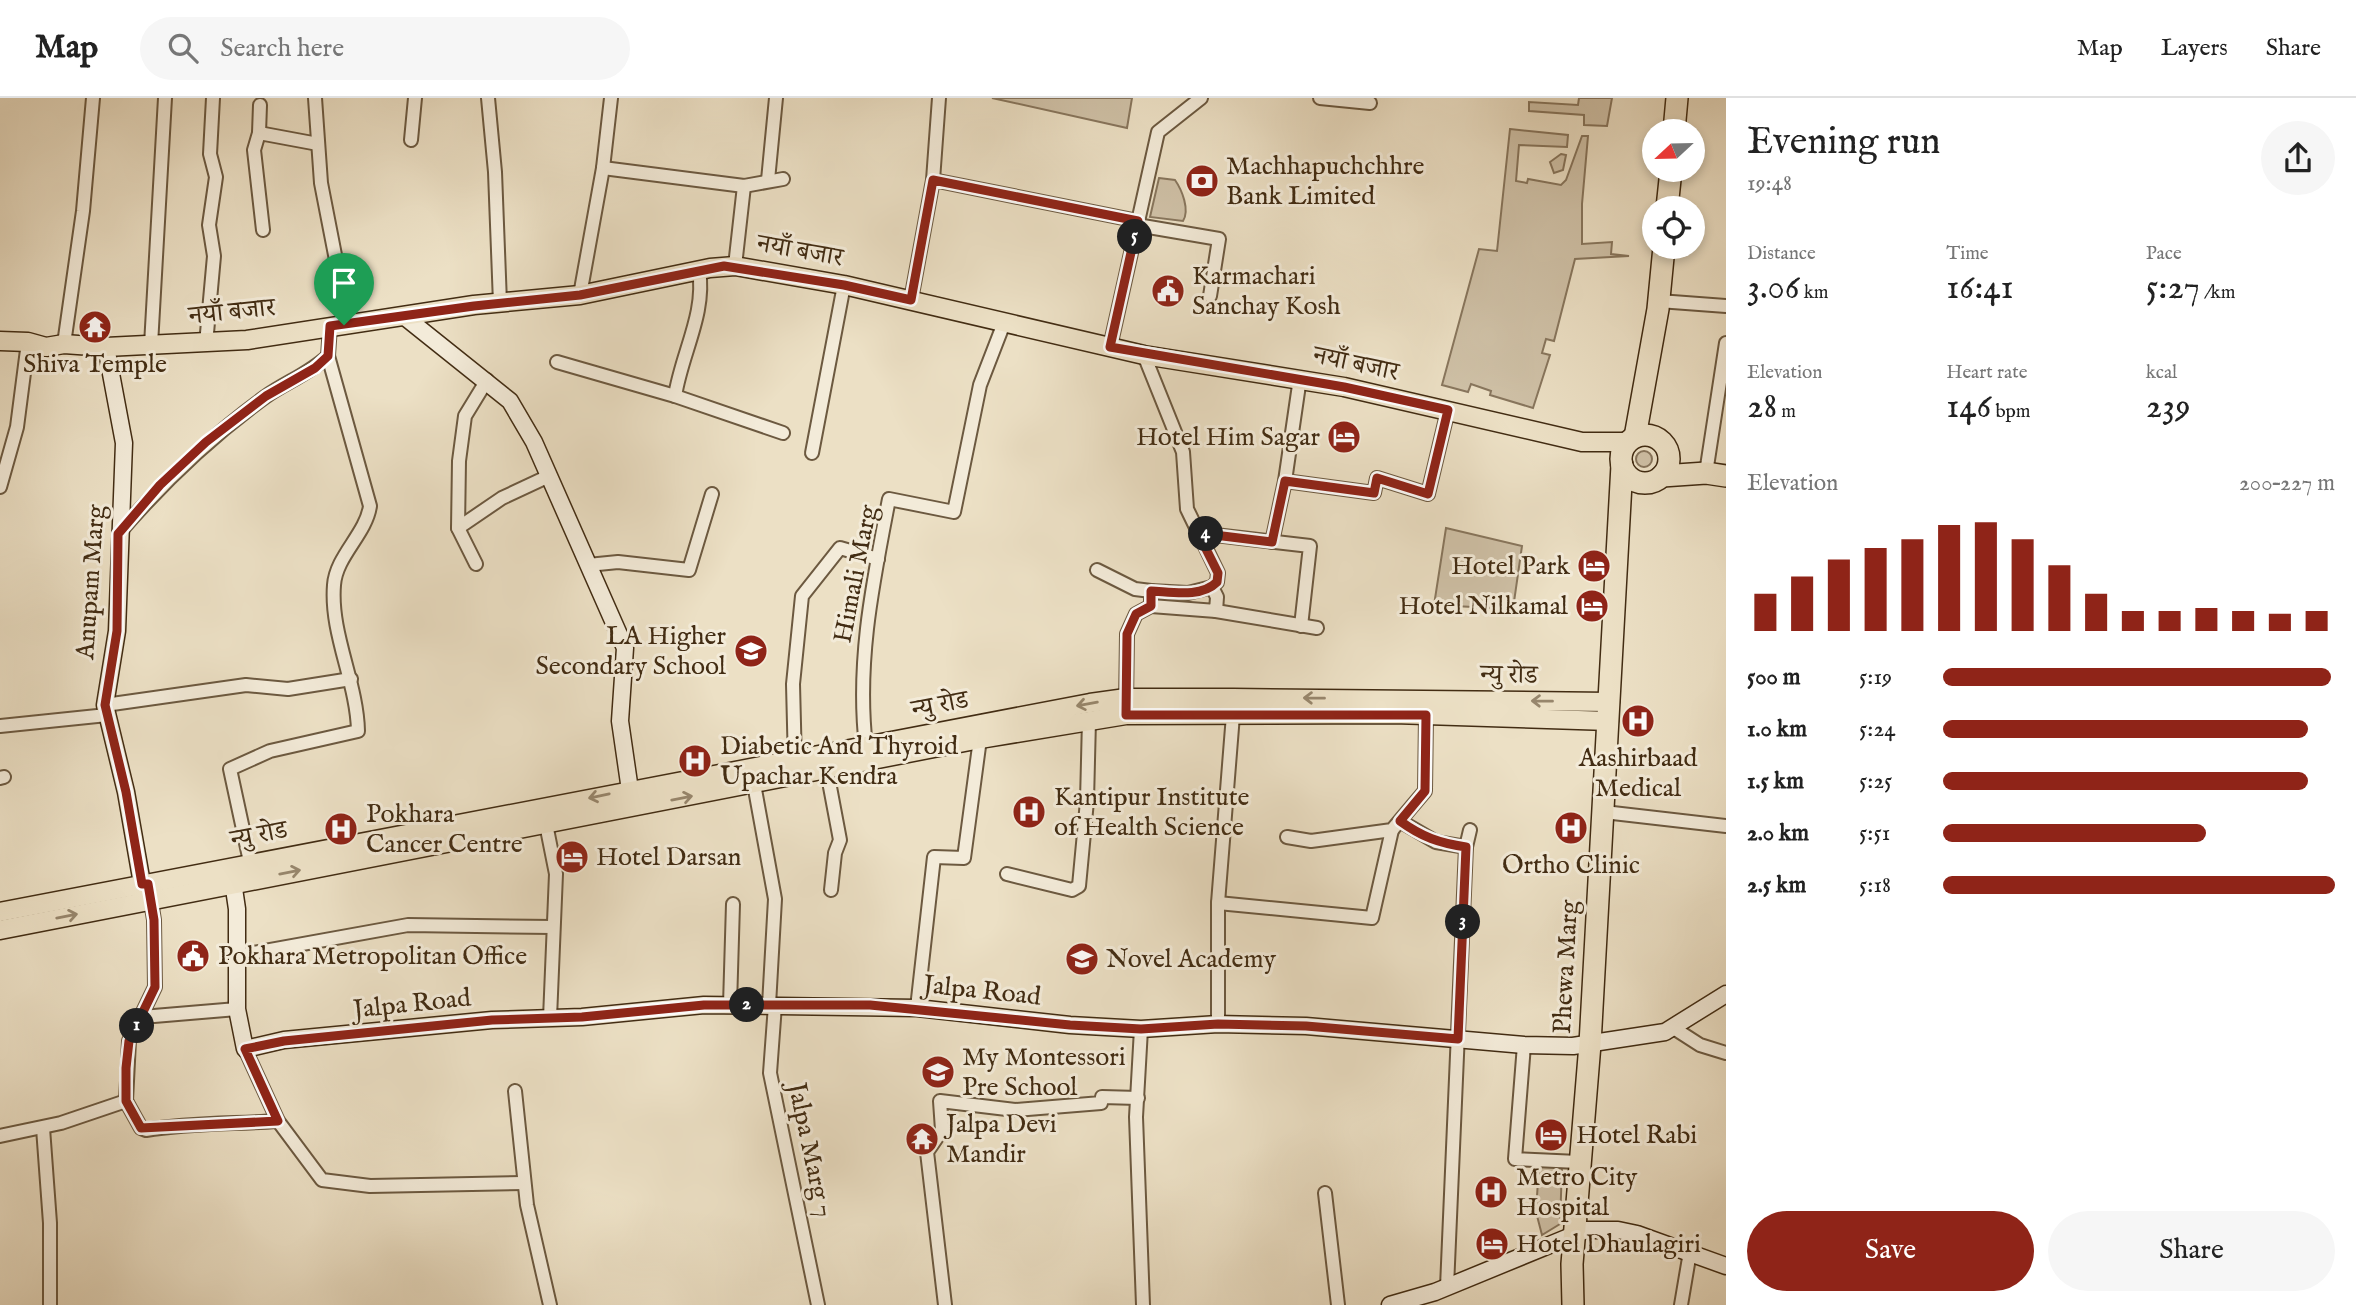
<!DOCTYPE html>
<meta charset="utf-8">
<style>
:root{--surface:#fff;--page:#f6f6f6;--text:#222;--muted:#767676;--line:#e0e0e0;--accent:#8f2418}
body{margin:0;font-family:"IM FELL English","Noto Serif Devanagari",serif;background:var(--page);color:var(--text);height:100vh;display:flex;flex-direction:column;font-size:26px;white-space:nowrap}
*{box-sizing:border-box;margin:0}
p{font-size:23px;color:var(--muted)}
.icon{flex:none;width:38px;height:38px;fill:none;stroke:currentColor;stroke-width:2;stroke-linecap:round;stroke-linejoin:round}
.map{position:relative;flex:1;overflow:hidden}
.sheet{display:flex;flex-direction:column;background:var(--surface);width:630px}
.sheet>*{flex:none}
.needle{width:46px;rotate:248deg}
.controls{position:absolute;left:1642px;top:21px;display:grid;gap:14px}
.controls a{display:grid;place-items:center;width:63px;height:63px;border-radius:50%;background:var(--surface);box-shadow:0 4px 10px #0003;font-size:35px}
.pin{position:absolute;display:grid;place-items:center;width:60px;height:60px;color:#fff;margin:-72px -30px;border-radius:50% 50% 50% 0;rotate:-45deg;box-shadow:0 0 7px #0007}
.pin .icon{rotate:45deg}
.km{position:absolute;width:35px;height:35px;margin:-18px;border-radius:50%;background:#222;color:#fff;font-size:19px;line-height:35px;text-align:center}
.round{display:grid;place-items:center;flex:none;width:74px;height:74px;border-radius:37px;background:var(--page)}
.overview{display:flex;align-items:center;justify-content:space-between;height:119px;padding:0 21px}
h1{font-size:38px;font-weight:600;line-height:52px}
.stats{display:grid;grid-template-columns:repeat(3,1fr);gap:10px;height:119px;padding:7px 21px}
.stats div{display:grid;align-content:center}
.stats b{font-size:35px;font-weight:600}
.stats small{font-size:19px;font-weight:400}
.stats p{font-size:19px}
.chart{height:196px;padding:14px 21px}
.chart p{display:flex;justify-content:space-between}
.chart svg{width:100%;height:126px;margin-top:7px;stroke:var(--accent);stroke-width:6}
.primary-button{display:flex;gap:14px;margin-top:auto;padding:14px 21px}
.primary-button a{flex:1;height:80px;border-radius:42px;background:var(--accent);color:#fff;font-size:28px;font-weight:600;line-height:80px;text-align:center}
.primary-button a+a{background:var(--page);color:var(--text)}
ul{padding:0 21px;list-style:none;font-size:23px}
li{display:grid;grid-template-columns:112px 84px 1fr;align-items:center;height:52px}
li i{height:18px;border-radius:9px;background:var(--accent)}
header{display:flex;align-items:center;gap:42px;box-sizing:border-box;height:98px;padding:0 35px;background:var(--surface);border-bottom:2px solid var(--line)}
header strong{font-size:33px}
nav{display:flex;gap:38px;margin-inline-start:auto;font-size:24px}
.search{width:490px;height:63px;background:var(--page);display:flex;align-items:center;gap:18px;box-sizing:border-box;padding:0 24px;border-radius:38px;color:var(--muted);font-size:26px}
main{display:flex;flex:1;min-height:0}
.map>svg:first-child{display:block}
.green{fill:#cfc1a7;stroke:#88765d;stroke-width:2}
.lines{fill:none;stroke-linecap:round;stroke-linejoin:round}
.street-casing{stroke:#6c5940;stroke-width:16}
.secondary-casing{stroke:#422c13;stroke-width:19}
.primary-casing{stroke:#422c13;stroke-width:21}
.highway-casing{stroke:#422c13;stroke-width:24}
.street{stroke:#f3ebd9;stroke-width:12}
.secondary{stroke:#f3ebd9;stroke-width:16}
.primary{stroke:#ece0c5;stroke-width:18}
.highway{stroke:#ece0c5;stroke-width:21}
.oneway{stroke:#97866c}
.route-casing{stroke:#fff;stroke-width:14}
.route{stroke:#8f2418;stroke-width:9}
.labels{text-anchor:middle;dominant-baseline:central;stroke-width:6;stroke-linejoin:round;paint-order:stroke}
.poi-label{font-size:26px;fill:#422c13;stroke:#f3ebd9;text-anchor:start}
.street-label{font-size:26px;fill:#422c13;stroke:#f3ebd9}
</style>
<header>
<strong>Map</strong>
<div class="search"><svg class="icon" aria-label="search" viewBox="0 0 24 24"><circle cx="10" cy="10" r="6"/><path d="M15 15l6 6"/></svg>Search here</div>
<nav><a>Map</a><a>Layers</a><a>Share</a></nav>
</header>
<main>
<div class="map">
<svg width="1726" height="1207" viewBox="0 0 1726 1207">
<rect width="100%" height="100%" fill="#ece0c5"/>
<filter id="stains"><feTurbulence type="fractalNoise" baseFrequency=".00286" numOctaves="4"/><feColorMatrix values="0 0 0 0 .2 0 0 0 0 .09 0 0 0 0 .02 0 0 0 .5 -.17"/></filter>
<radialGradient id="worn" r=".72"><stop offset=".6" stop-color="#630" stop-opacity="0"/><stop offset="1" stop-color="#630" stop-opacity=".3"/></radialGradient>
<g class="green">
<path d="M992,0H1132L1127,30Z"/>
<path d="M1579,0H1612L1607,28L1584,27V17L1529,13V4L1578,7Z"/>
<path d="M1510,31L1568,37L1567,49L1519,47L1516,83L1527,85L1528,81L1561,87L1566,82L1582,38H1588L1582,106V146L1612,144L1611,156L1629,158L1575,161L1554,243L1546,241L1542,255L1550,257L1533,310L1490,297L1491,293L1471,286L1468,294L1442,287L1479,151L1497,153Z"/>
<path d="M1561,56L1566,57L1563,72L1554,75L1550,64Z"/>
<path d="M1159,80L1175,82C1182,92 1190,112 1183,123L1150,119Z"/>
<circle cx="1644" cy="361" r="8"/>
<path d="M1446,430L1522,448L1513,511L1434,507Z"/>
<path d="M1539,1067L1562,1068L1560,1126L1542,1137L1536,1114Z"/>
</g>
<g class="lines">
<defs>
<g id="street">
<path d="M315,0L321,85L343,198L344,227"/>
<path d="M488,0L495,74L500,205"/>
<path d="M1320,0L1370,5"/>
<path d="M259,35L260,7"/>
<path d="M411,42L415,0"/>
<path d="M603,70L744,88L783,81"/>
<path d="M768,82L776,0"/>
<path d="M933,82L1138,123"/>
<path d="M1137,127L1219,141L1210,198"/>
<path d="M263,132L254,52L259,35L318,46"/>
<path d="M735,168L744,88"/>
<path d="M580,197L603,70L611,0"/>
<path d="M911,202L933,82L939,0"/>
<path d="M1659,203L1726,208"/>
<path d="M64,246L83,113L93,0"/>
<path d="M206,246L214,158L209,127L216,79L210,56L213,0"/>
<path d="M151,247L165,0"/>
<path d="M1110,249L1158,34L1201,0"/>
<path d="M557,264L675,298L783,335"/>
<path d="M675,298C682,254 706,216 699,172"/>
<path d="M812,355L844,187"/>
<path d="M1706,375L1726,245"/>
<path d="M1285,383L1374,395L1377,380L1428,396L1448,312"/>
<path d="M0,389L17,329L28,244"/>
<path d="M458,430L502,400L549,378"/>
<path d="M119,435C163,384 210,339 265,299C286,284 309,276 328,258"/>
<path d="M1198,435L1310,448L1301,528"/>
<path d="M1272,444L1285,383L1300,280"/>
<path d="M476,466L458,430L459,363L465,318L487,282"/>
<path d="M588,467L618,464L689,472L712,396"/>
<path d="M1097,472L1135,491L1151,493V508"/>
<path d="M1151,493L1188,495L1212,489"/>
<path d="M1216,513L1317,530"/>
<path d="M1126,606L1127,536L1136,516L1151,508L1216,513L1217,499L1212,489L1217,484L1218,475L1187,411L1183,354L1144,257"/>
<path d="M105,607L246,587L288,591L351,581"/>
<path d="M0,628L107,617"/>
<path d="M866,649C856,564 873,484 889,401L954,414L980,287L1004,225"/>
<path d="M795,666L793,586L802,498L840,450L878,461"/>
<path d="M827,673L840,742L835,755L831,792"/>
<path d="M0,680L4,679"/>
<path d="M754,686L775,801L769,907"/>
<path d="M1604,714L1726,728"/>
<path d="M545,721L556,776L550,920"/>
<path d="M1400,723L1436,744L1466,749"/>
<path d="M1287,739L1311,743L1392,732L1425,693L1426,617"/>
<path d="M252,773L230,671L270,653L358,633C357,584 330,536 334,487C336,458 366,436 370,408L328,258L330,228"/>
<path d="M1007,776L1072,792L1079,788L1087,703L1089,622"/>
<path d="M1218,805L1372,820L1392,732"/>
<path d="M236,858L408,827L553,829"/>
<path d="M730,907L733,806"/>
<path d="M775,907L770,975L818,1207"/>
<path d="M917,910L934,759L964,760L980,641"/>
<path d="M142,919L237,911"/>
<path d="M1218,926V805L1233,617"/>
<path d="M1672,929L1700,947L1726,955"/>
<path d="M1141,931L1136,1019L1143,1207"/>
<path d="M1524,947L1515,1061L1578,1064"/>
<path d="M245,951L278,1023L322,1082L370,1088L524,1085"/>
<path d="M515,993L527,1107L550,1207"/>
<path d="M126,1003L141,1030L146,1032C190,1025 233,1026 278,1023"/>
<path d="M43,1030L50,1125V1207"/>
<path d="M0,1038L61,1025L126,1003L129,943L155,889L154,822L150,797"/>
<path d="M1325,1095L1338,1207"/>
<path d="M1447,1189L1466,749L1470,732"/>
<path d="M945,1207L927,1054L942,1032L940,1003L1015,1012L1101,1005L1102,999L1138,1000"/>
<path d="M1681,1207L1690,1154"/>
</g>
<g id="secondary">
<path d="M405,219L510,303L534,344L625,550L620,623L632,706"/>
<path d="M106,249L124,345L117,533L105,607L126,694L144,797"/>
<path d="M232,777L237,811V911L245,951L284,942L492,922L582,919L704,907L917,910L1070,927L1141,931L1218,926L1306,928L1524,947L1573,948L1665,934L1726,896"/>
<path d="M1390,1207L1435,1194L1586,1132H1618L1637,1136L1726,1168"/>
</g>
<g id="primary">
<path d="M0,243L28,244L46,249L64,246L106,249L247,242L474,207L580,197L710,170L735,168L844,187L1144,257L1344,289L1582,344H1628"/>
<path d="M0,814L1090,605L1126,600H1233L1610,604"/>
<path d="M0,832L980,641L1126,617L1394,616L1609,623"/>
</g>
<g id="highway">
<path d="M1674,33L1677,0"/>
<path d="M1667,110L1671,72"/>
<circle cx="1645" cy="361" r="24"/>
<path d="M1635,339L1658,211L1664,149"/>
<path d="M1662,378L1706,375L1726,378"/>
<path d="M1573,1207L1572,1166L1590,946L1622,367"/>
</g>
</defs>
<use href="#street" class="street-casing"/>
<use href="#secondary" class="secondary-casing"/>
<use href="#primary" class="primary-casing"/>
<use href="#highway" class="highway-casing"/>
<use href="#street" class="street"/>
<use href="#secondary" class="secondary"/>
<use href="#primary" class="primary"/>
<use href="#highway" class="highway"/>
</g>
<defs><path id="oneway-shaft" d="M-6 0H5M1.5-3L5.5 0L1.5 3" fill="none" stroke-width="1.6" stroke-linecap="round" stroke-linejoin="round" transform="scale(1.75)"/></defs>
<g class="oneway">
<use href="#oneway-shaft" transform="translate(1314 600) rotate(-179)"/>
<use href="#oneway-shaft" transform="translate(1542 603) rotate(-179)"/>
<use href="#oneway-shaft" transform="translate(1087 606) rotate(170)"/>
<use href="#oneway-shaft" transform="translate(599 698) rotate(168)"/>
<use href="#oneway-shaft" transform="translate(682 700) rotate(-11)"/>
<use href="#oneway-shaft" transform="translate(290 774) rotate(-11)"/>
<use href="#oneway-shaft" transform="translate(67 818) rotate(-11)"/>
</g>
<g class="lines">
<defs>
<path id="route" d="M933,82L1138,123L1110,249L1344,289L1448,312L1428,396L1377,380L1374,395L1285,383L1272,444L1198,435L1218,475L1217,484C1201,500 1172,494 1151,493V508L1136,516L1127,536L1126,617H1426L1425,693L1400,723C1422,739 1439,745 1466,749L1458,941L1306,928L1218,926L1141,931L1070,927L870,907H704L582,919L492,922L284,943L245,951L278,1023L141,1030L126,1003V970L129,943L155,889L154,822L148,786H142L126,694L105,607L117,533L118,436L160,387L206,344L266,298L315,270L328,258L330,228L474,208L580,197L724,168L844,187L911,202Z"/>
</defs>
<use href="#route" class="route-casing"/>
<use href="#route" class="route"/>
</g>
<defs>
<symbol id="bank-disc" viewBox="-11 -11 22 22"><circle r="9.5" fill="#8f2418" stroke="#f3ebd9"/><path d="M-6-4H6V4H-6ZM0-2.3a2.3 2.3 0 1 0 0 4.6a2.3 2.3 0 1 0 0-4.6Z" fill="#fff"/></symbol>
<symbol id="civic-disc" viewBox="-11 -11 22 22"><circle r="9.5" fill="#8f2418" stroke="#f3ebd9"/><path d="M-.6-6.5H3V-4.5H.6V-3L4-1V1h2V6H-6V1h2V-1L-.6-3ZM-1.2 2.5V6h2.4V2.5Z" fill="#fff"/></symbol>
<symbol id="temple-disc" viewBox="-11 -11 22 22"><circle r="9.5" fill="#8f2418" stroke="#f3ebd9"/><path d="M0-6L5-2H3V0L6.5 2.5H4V6H1.5V3h-3V6H-4V2.5H-6.5L-3 0V-2H-5Z" fill="#fff"/></symbol>
<symbol id="hotel-disc" viewBox="-11 -11 22 22"><circle r="9.5" fill="#8f2418" stroke="#f3ebd9"/><path d="M-6-4.5h1.5V1H6V5H4.5V3h-9V5H-6ZM-4 0a1.8 1.8 0 1 1 3.6 0ZM.5 0V-2.5h3Q6-2.5 6 0Z" fill="#fff"/></symbol>
<symbol id="school-disc" viewBox="-11 -11 22 22"><circle r="9.5" fill="#8f2418" stroke="#f3ebd9"/><path d="M0-5L7-2L0 1L-7-2ZM-4 1L0 2.5L4 1V4Q0 6-4 4Z" fill="#fff"/></symbol>
<symbol id="hospital-disc" viewBox="-11 -11 22 22"><circle r="9.5" fill="#8f2418" stroke="#f3ebd9"/><path d="M-5-5h3v3.5h4V-5h3V5h-3V1.5h-4V5h-3Z" fill="#fff"/></symbol>
<symbol id="university-disc" viewBox="-11 -11 22 22"><circle r="9.5" fill="#8f2418" stroke="#f3ebd9"/><path d="M0-5L7-2L0 1L-7-2ZM-4 1L0 2.5L4 1V4Q0 6-4 4Z" fill="#fff"/></symbol>
</defs>
<g fill-rule="evenodd">
<use href="#bank-disc" x="1183" y="64" width="38" height="38"/>
<use href="#civic-disc" x="1149" y="174" width="38" height="38"/>
<use href="#temple-disc" x="76" y="210" width="38" height="38"/>
<use href="#hotel-disc" x="1325" y="320" width="38" height="38"/>
<use href="#hotel-disc" x="1575" y="449" width="38" height="38"/>
<use href="#hotel-disc" x="1573" y="489" width="38" height="38"/>
<use href="#school-disc" x="732" y="534" width="38" height="38"/>
<use href="#hospital-disc" x="1619" y="604" width="38" height="38"/>
<use href="#hospital-disc" x="676" y="644" width="38" height="38"/>
<use href="#hospital-disc" x="1010" y="695" width="38" height="38"/>
<use href="#hospital-disc" x="1552" y="711" width="38" height="38"/>
<use href="#hospital-disc" x="322" y="712" width="38" height="38"/>
<use href="#hotel-disc" x="553" y="740" width="38" height="38"/>
<use href="#civic-disc" x="174" y="839" width="38" height="38"/>
<use href="#university-disc" x="1063" y="842" width="38" height="38"/>
<use href="#school-disc" x="919" y="955" width="38" height="38"/>
<use href="#hotel-disc" x="1532" y="1018" width="38" height="38"/>
<use href="#temple-disc" x="903" y="1022" width="38" height="38"/>
<use href="#hospital-disc" x="1472" y="1075" width="38" height="38"/>
<use href="#hotel-disc" x="1473" y="1127" width="38" height="38"/>
</g>
<g class="labels">
<g class="poi-label">
<text x="1226" y="68">Machhapuchchhre<tspan x="1226" dy="30">Bank Limited</tspan></text>
<text x="1192" y="178">Karmachari<tspan x="1192" dy="30">Sanchay Kosh</tspan></text>
<text x="95" y="266" text-anchor="middle">Shiva Temple</text>
<text x="1320" y="339" text-anchor="end">Hotel Him Sagar</text>
<text x="1570" y="468" text-anchor="end">Hotel Park</text>
<text x="1568" y="508" text-anchor="end">Hotel Nilkamal</text>
<text x="726" y="538" text-anchor="end">LA Higher<tspan x="726" dy="30">Secondary School</tspan></text>
<text x="720" y="648">Diabetic And Thyroid<tspan x="720" dy="30">Upachar Kendra</tspan></text>
<text x="1638" y="660" text-anchor="middle">Aashirbaad<tspan x="1638" dy="30">Medical</tspan></text>
<text x="1054" y="699">Kantipur Institute<tspan x="1054" dy="30">of Health Science</tspan></text>
<text x="366" y="716">Pokhara<tspan x="366" dy="30">Cancer Centre</tspan></text>
<text x="596" y="759">Hotel Darsan</text>
<text x="1571" y="767" text-anchor="middle">Ortho Clinic</text>
<text x="218" y="858">Pokhara Metropolitan Office</text>
<text x="1106" y="861">Novel Academy</text>
<text x="962" y="959">My Montessori<tspan x="962" dy="30">Pre School</tspan></text>
<text x="946" y="1026">Jalpa Devi<tspan x="946" dy="30">Mandir</tspan></text>
<text x="1576" y="1037">Hotel Rabi</text>
<text x="1516" y="1079">Metro City<tspan x="1516" dy="30">Hospital</tspan></text>
<text x="1516" y="1146">Hotel Dhaulagiri</text>
</g>
<g class="street-label">
<text transform="translate(800 153) rotate(10)">नयाँ बजार</text>
<text transform="translate(232 214) rotate(-6)">नयाँ बजार</text>
<text transform="translate(1356 266) rotate(12)">नयाँ बजार</text>
<text transform="translate(856 476) rotate(-79)">Himali Marg</text>
<text transform="translate(91 484) rotate(-86)">Anupam Marg</text>
<text transform="translate(1509 577) rotate(1)">न्यु रोड</text>
<text transform="translate(940 607) rotate(-11)">न्यु रोड</text>
<text transform="translate(259 737) rotate(-11)">न्यु रोड</text>
<text transform="translate(1566 869) rotate(-87)">Phewa Marg</text>
<text transform="translate(982 893) rotate(6)">Jalpa Road</text>
<text transform="translate(412 906) rotate(-6)">Jalpa Road</text>
<text transform="translate(810 1052) rotate(78)">Jalpa Marg 7</text>
</g>
</g>
<rect width="100%" height="100%" filter="url(#stains)"/>
<rect width="100%" height="100%" fill="url(#worn)"/>
</svg>
<div class="controls">
<a><svg class="needle" viewBox="-14 -14 28 28"><path d="M0-13l5 13h-10z" fill="#e53935"/><path d="M0 13l5-13h-10z" fill="#767676"/></svg></a>
<a><svg class="icon" aria-label="locate" viewBox="0 0 24 24"><circle cx="12" cy="12" r="6"/><path d="M12 2v4M12 18v4M2 12h4M18 12h4"/></svg></a>
</div>
<div class="pin" style="left:344px;top:227px;background:#1e9e55"><svg class="icon" aria-label="arrive" viewBox="0 0 24 24"><path d="M6 21V4h12l-3 4 3 4H6"/></svg></div>
<b class="km" style="left:137px;top:928px">1</b>
<b class="km" style="left:747px;top:907px">2</b>
<b class="km" style="left:1463px;top:824px">3</b>
<b class="km" style="left:1206px;top:436px">4</b>
<b class="km" style="left:1135px;top:139px">5</b>
</div>
<section class="sheet">
<div class="overview"><div><h1>Evening run</h1><p>19:48</p></div><a class="round"><svg class="icon" aria-label="share" viewBox="0 0 24 24"><path d="M12 15V3M7 8l5-5 5 5M5 13v7h14v-7"/></svg></a></div>
<div class="stats">
<div><p>Distance</p><b>3.06<small> km</small></b></div>
<div><p>Time</p><b>16:41</b></div>
<div><p>Pace</p><b>5:27<small> /km</small></b></div>
</div>
<div class="stats">
<div><p>Elevation</p><b>28<small> m</small></b></div>
<div><p>Heart rate</p><b>146<small> bpm</small></b></div>
<div><p>kcal</p><b>239</b></div>
</div>
<div class="chart"><p><span>Elevation</span>200–227 m</p>
<svg viewBox="0 0 160 44" preserveAspectRatio="none"><path d="M5 44V31M15 44V25M25 44V19M35 44V15M45 44V12M55 44V7M65 44V6M75 44V12M85 44V21M95 44V31M105 44V37M115 44V37M125 44V36M135 44V37M145 44V38M155 44V37"/></svg>
</div>
<ul>
<li><b>500 m</b>5:19<i style="width:99%"></i></li>
<li><b>1.0 km</b>5:24<i style="width:93%"></i></li>
<li><b>1.5 km</b>5:25<i style="width:93%"></i></li>
<li><b>2.0 km</b>5:51<i style="width:67%"></i></li>
<li><b>2.5 km</b>5:18<i style="width:100%"></i></li>
</ul>
<div class="primary-button"><a>Save</a><a>Share</a></div>
</section>
</main>
